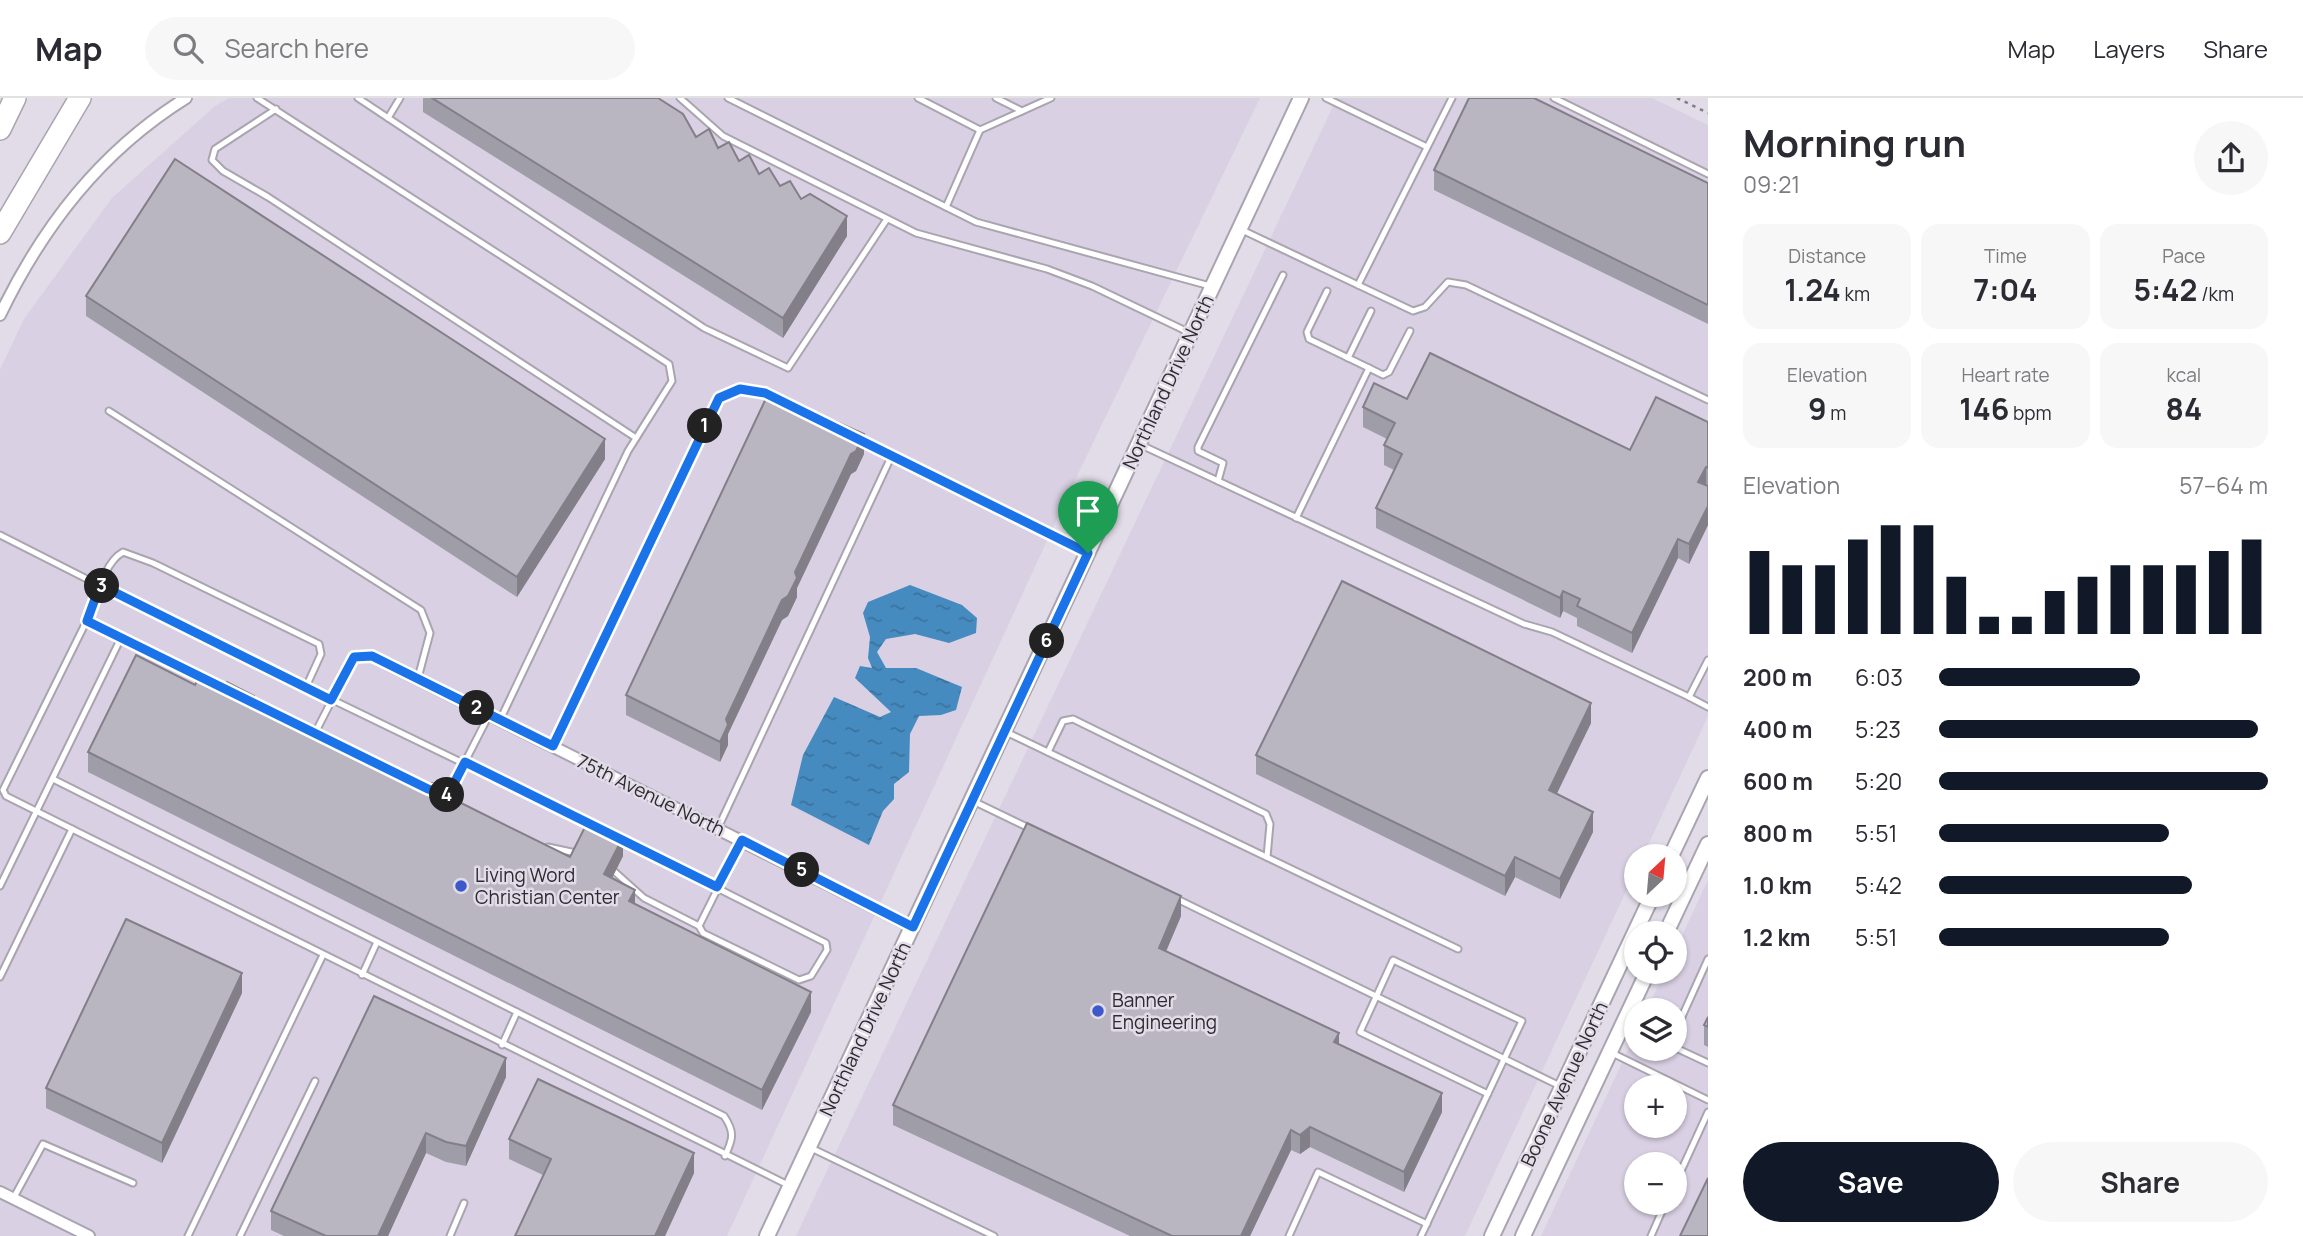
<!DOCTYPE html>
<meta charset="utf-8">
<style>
:root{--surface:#fff;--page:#f7f7f7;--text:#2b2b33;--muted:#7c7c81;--line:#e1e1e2;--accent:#111827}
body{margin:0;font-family:Manrope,sans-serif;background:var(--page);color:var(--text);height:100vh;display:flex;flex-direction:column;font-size:26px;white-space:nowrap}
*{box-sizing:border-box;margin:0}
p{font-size:23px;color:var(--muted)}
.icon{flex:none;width:38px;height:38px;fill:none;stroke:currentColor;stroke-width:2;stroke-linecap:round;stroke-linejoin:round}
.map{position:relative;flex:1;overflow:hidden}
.details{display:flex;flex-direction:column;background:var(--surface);width:595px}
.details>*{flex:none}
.needle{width:46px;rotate:26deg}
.fabs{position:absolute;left:1624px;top:746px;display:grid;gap:14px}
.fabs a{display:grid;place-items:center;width:63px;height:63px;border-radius:50%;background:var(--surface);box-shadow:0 2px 5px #0004;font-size:35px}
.pin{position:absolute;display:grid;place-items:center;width:60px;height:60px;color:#fff;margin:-72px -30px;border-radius:50% 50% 50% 0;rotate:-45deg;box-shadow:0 0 7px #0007}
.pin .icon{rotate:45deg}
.km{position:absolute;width:35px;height:35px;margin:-18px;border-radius:50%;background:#222;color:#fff;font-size:19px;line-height:35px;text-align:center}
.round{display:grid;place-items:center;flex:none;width:74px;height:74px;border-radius:37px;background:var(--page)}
.headline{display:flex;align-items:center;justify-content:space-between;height:119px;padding:0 35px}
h1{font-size:38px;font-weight:700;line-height:52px}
.metrics{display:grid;grid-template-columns:repeat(3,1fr);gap:10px;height:119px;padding:7px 35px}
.metrics div{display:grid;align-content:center;border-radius:18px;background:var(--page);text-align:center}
.metrics b{font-size:30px;font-weight:700}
.metrics small{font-size:19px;font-weight:400}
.metrics p{font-size:19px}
.chart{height:196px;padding:14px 35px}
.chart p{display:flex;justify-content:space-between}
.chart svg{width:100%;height:126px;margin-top:7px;stroke:var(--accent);stroke-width:6}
.primary-button{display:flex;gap:14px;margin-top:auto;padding:14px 35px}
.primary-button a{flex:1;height:80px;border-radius:42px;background:var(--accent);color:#fff;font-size:28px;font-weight:700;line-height:80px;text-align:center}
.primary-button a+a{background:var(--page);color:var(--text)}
ul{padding:0 35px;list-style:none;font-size:23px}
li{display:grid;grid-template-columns:112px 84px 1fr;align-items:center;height:52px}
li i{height:18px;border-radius:9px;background:var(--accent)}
header{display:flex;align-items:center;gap:42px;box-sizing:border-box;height:98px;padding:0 35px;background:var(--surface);border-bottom:2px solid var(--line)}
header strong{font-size:33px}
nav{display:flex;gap:38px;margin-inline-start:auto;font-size:24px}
.search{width:490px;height:63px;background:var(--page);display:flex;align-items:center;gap:18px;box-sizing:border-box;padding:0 24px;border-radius:38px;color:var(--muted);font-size:26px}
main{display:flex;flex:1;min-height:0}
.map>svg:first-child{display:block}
.built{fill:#d9d0e3;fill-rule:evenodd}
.water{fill:url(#water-ripples)}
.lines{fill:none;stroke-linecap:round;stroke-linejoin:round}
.service-casing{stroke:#a9a4af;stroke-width:9}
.minor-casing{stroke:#a9a4af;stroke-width:14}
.tertiary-casing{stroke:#a9a4af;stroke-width:18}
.motorway-casing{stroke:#a9a4af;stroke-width:24}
.path{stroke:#7f7c84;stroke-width:2.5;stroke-dasharray:3.5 5;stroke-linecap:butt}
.service{stroke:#fff;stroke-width:5}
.minor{stroke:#fff;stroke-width:10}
.tertiary{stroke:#fff;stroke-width:14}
.motorway{stroke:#fff;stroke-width:21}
.wall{fill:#9f9da7}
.shaded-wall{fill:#827f88}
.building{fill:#b9b6c2;stroke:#827f88;stroke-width:2}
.route-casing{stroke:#fff;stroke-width:14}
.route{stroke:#1a73e8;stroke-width:9}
.poi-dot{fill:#3c58cb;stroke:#e1dce8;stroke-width:2.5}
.labels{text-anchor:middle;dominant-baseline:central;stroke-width:5;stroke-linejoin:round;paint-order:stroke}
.street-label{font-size:19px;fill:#2d2b2f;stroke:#e1dce8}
.poi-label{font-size:19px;fill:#2d2b2f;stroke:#e1dce8;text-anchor:start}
</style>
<header>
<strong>Map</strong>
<div class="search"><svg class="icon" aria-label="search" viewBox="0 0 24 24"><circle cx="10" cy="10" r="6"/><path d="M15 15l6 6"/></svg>Search here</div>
<nav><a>Map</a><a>Layers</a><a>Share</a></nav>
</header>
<main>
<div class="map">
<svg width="1708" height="1138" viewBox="0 0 1708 1138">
<defs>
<pattern id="water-ripples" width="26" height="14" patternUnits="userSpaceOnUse" patternTransform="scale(1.75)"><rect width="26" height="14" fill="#468bc0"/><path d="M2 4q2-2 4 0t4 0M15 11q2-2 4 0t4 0" fill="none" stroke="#3b729c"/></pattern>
</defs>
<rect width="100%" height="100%" fill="#e1dce8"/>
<g class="built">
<path d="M229,0H1260L1074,384L727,1138H0V272L24,221L112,100L215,8Z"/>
<path d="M1337,0H1652L1708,27V618L1643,758H1636V772L1465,1138H796Z"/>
<path d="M1708,782V1138H1541L1636,935V950H1675V912H1647L1665,873H1675V853ZM1636,989H1675V1027H1636ZM1636,1066H1675V1104H1636Z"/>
</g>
<path class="water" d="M910,487L962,507L977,520L976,535L949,545L915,536L886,541L877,554L886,570H916L962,589L956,612L941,617L919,618L910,636L909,674L894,686V701L883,713L869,747L791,707L803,657L834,599L880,619L891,614L855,580L860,568L872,570L868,560L870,539L863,515L868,504Z"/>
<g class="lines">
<defs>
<g id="service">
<path d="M257,0L669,266L672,283L628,353L500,622"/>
<path d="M358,0L704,230L788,270L887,121"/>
<path d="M680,0L723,38L916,135L1047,171L1092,188L1188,234"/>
<path d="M728,0L976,124L1210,188"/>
<path d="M918,0L980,32L946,109"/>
<path d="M996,0L1022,13"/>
<path d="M1326,0L1427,49"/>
<path d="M1554,0L1708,76"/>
<path d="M276,11L215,51L212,62L223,73L268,99L636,340"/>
<path d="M388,20L400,0"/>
<path d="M980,32L1051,0"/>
<path d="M1240,131L1358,187L1452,0"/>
<path d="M1358,187L1413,213L1425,209L1448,184L1466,187L1708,302"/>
<path d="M1327,193L1307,234L1309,241L1369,270"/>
<path d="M1348,260L1371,213"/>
<path d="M109,313L421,512L430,535L418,580"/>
<path d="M858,340L892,357"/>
<path d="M1139,346L1524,526L1552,534L1689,599L1708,562"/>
<path d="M1218,383L1223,365L1198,353V349L1283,177"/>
<path d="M1296,420L1369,270L1383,277L1389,274L1410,233"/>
<path d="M0,437L298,588L306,589L321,556L319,546L153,465L123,454C105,464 97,496 91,514L3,692L6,698L72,731"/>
<path d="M87,523L203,581"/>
<path d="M306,589L593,728"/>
<path d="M1689,599L1708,609"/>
<path d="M1004,633L1458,851"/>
<path d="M314,637L354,559L372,558L388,565"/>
<path d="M553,648L719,300L740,291L773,299"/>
<path d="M1048,654L1063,623L1073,621L1266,716L1270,726L1267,759"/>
<path d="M53,681L724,1018C735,1034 733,1041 725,1058"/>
<path d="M448,697L489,617"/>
<path d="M973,703L1031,731"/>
<path d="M718,730L892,357L1085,454"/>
<path d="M548,749L576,755"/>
<path d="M615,774L644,800L699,828L703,835L799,882L811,878L827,852L826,845L618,740"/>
<path d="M0,788L121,540"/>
<path d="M1175,800L1560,988"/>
<path d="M699,828L742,742"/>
<path d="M362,877L377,844"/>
<path d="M0,879L72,731L788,1087"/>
<path d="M1675,934L1708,861"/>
<path d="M1675,945L1678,951L1708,965"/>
<path d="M502,947L517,914"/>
<path d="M1610,954L1708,1002"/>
<path d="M809,1049L994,1138"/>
<path d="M1675,1086L1708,1014"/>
<path d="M13,1101L43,1046L133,1085"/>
<path d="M188,1138L323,857"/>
<path d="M240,1138L315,983"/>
<path d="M450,1138L464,1105"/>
<path d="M1289,1138L1318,1074L1427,1126"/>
<path d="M1421,1138L1522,923L1393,862L1360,934L1488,996"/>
<path d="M1651,1138L1666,1104"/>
</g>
<g id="minor">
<path d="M0,217C43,128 101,53 186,0"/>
<path d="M388,566L913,829"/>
<path d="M0,1094L89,1138"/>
</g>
<g id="tertiary">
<path d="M1671,758L1708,680"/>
<path d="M1666,835L1708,746"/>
<path d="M767,1138L1301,0"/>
<path d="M1492,1138L1653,796"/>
<path d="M1523,1138L1648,873"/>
</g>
<g id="motorway">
<path d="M0,31L15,0"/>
<path d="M0,135L80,0"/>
</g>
</defs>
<use href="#service" class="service-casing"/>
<use href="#minor" class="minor-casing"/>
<use href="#tertiary" class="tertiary-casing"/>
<use href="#motorway" class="motorway-casing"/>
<path class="path" d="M1677,0L1708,15"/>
<use href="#service" class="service"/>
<use href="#minor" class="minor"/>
<use href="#tertiary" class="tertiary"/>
<use href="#motorway" class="motorway"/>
</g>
<g class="wall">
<path d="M423,0H658L696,39L718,50L801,101L847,138L783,240L423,14Z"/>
<path d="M1434,72L1708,85V226L1434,92Z"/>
<path d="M86,198L605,361L517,499L86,218Z"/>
<path d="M1407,301L1630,352L1708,324V427L1689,466L1678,460L1632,555L1577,528V520L1563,513L1560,520L1376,430V410L1394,372L1384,367V347L1387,341L1363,329V309Z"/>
<path d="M864,356L856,373L851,376L797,490V499L788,518L782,522L728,636V647L720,664L626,617V597Z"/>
<path d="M195,587L254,601L570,759L623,758L612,780L635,806L811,914L762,1012L88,674V654Z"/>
<path d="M1591,625L1556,696L1593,734L1560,801L1515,779L1505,798L1256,676V657Z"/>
<path d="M1181,818L1166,853L1339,946L1442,1014L1404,1094L1310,1049L1300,1056L1291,1052L1250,1138H1130L893,1027V1007Z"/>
<path d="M242,895L162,1065L46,1010V990Z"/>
<path d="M1708,919V949L1704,947V927Z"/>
<path d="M506,979L466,1068L446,1064L426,1055L388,1138H284L271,1132V1113Z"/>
<path d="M509,1041L694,1075L665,1138H515L543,1077L509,1061Z"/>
</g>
<g class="shaded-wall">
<path d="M847,118V138L783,240V220Z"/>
<path d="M864,336V356L856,373L851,376L797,490V499L788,518L782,522L728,636V647L720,664V644L726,621L851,356Z"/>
<path d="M605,341V361L517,499V479Z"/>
<path d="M1706,369V389L1698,384Z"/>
<path d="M1708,408V427L1689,466V446Z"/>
<path d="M1678,441V460L1632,555V535Z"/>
<path d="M1563,493V513L1560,520V500Z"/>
<path d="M1591,605V625L1549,712V692Z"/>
<path d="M1593,714V734L1560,801V781Z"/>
<path d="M623,739V758L604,796V776Z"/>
<path d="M1515,759V779L1505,798V778Z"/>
<path d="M635,792V811L629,803Z"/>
<path d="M1181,798V818L1159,870V850Z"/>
<path d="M242,875V895L162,1065V1045Z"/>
<path d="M811,894V914L762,1012V992Z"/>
<path d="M1339,935V955L1334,944Z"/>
<path d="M506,960V979L466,1068V1048Z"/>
<path d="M1442,995V1014L1404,1094V1074Z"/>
<path d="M1310,1029V1049L1300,1056V1037Z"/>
<path d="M1291,1032V1052L1250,1138H1241Z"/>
<path d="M426,1035V1055L388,1138H378Z"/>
<path d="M694,1055V1075L665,1138H655Z"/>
</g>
<g class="building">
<path d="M432,0H658L683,16L696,39L709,31L718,50L729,44L739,63L749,57L759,76L769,70L780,88L790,83L801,101L810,96L847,118L783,220Z"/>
<path d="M1469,0H1534L1708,85V207L1434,72Z"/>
<path d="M175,61L605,341L517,479L86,198Z"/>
<path d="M1430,255L1630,352L1656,299L1708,324V370L1706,369L1698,384L1708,388V408L1689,446L1678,441L1632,535L1577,508L1580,501L1563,493L1560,500L1376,410L1402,356L1384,347L1395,325L1363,309L1374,285L1407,301Z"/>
<path d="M769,294L864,336L856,353L851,356L795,474L797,480L788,498L782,502L726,621L728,627L720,644L626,597Z"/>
<path d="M1342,483L1591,605L1549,692L1593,714L1560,781L1515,759L1505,778L1256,657Z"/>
<path d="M136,557L195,587L201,576L225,588L227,584L254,598L253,601L430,689L432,685L461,700L459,704L570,759L589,721L623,739L604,776L635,792L629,803L811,894L762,992L88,654Z"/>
<path d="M1027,725L1181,798L1159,850L1339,935L1334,944L1442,995L1404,1074L1310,1029L1300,1037L1291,1032L1241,1138H1172L893,1007Z"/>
<path d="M126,821L242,875L162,1045L46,990Z"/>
<path d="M374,898L506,960L466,1048L446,1044L426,1035L378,1138H326L271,1113Z"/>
<path d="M1708,919V929L1704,927Z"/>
<path d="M538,981L694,1055L655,1138H515L551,1061L509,1041Z"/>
<path d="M1708,1080V1138H1680Z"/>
</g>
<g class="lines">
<defs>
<path id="route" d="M740,291L765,295L1088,455L913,829L742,742L717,789L465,664L448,697L428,691L87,523L100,487L331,602L354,559L372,558L553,648L719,300Z"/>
</defs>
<use href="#route" class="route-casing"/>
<use href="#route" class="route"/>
</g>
<g class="poi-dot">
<circle cx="461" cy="788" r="7"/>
<circle cx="1098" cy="913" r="7"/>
</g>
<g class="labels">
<g class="street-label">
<text transform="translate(1168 284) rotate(-65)">Northland Drive North</text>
<text transform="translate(651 697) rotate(26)">75th Avenue North</text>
<text transform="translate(865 931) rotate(-65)">Northland Drive North</text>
<text transform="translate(1564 986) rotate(-65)">Boone Avenue North</text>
</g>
<g class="poi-label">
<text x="475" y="777">Living Word<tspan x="475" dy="22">Christian Center</tspan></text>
<text x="1112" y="902">Banner<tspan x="1112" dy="22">Engineering</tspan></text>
</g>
</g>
</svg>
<div class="fabs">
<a><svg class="needle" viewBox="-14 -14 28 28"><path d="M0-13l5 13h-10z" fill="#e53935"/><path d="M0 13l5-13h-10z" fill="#7c7c81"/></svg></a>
<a><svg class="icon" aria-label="locate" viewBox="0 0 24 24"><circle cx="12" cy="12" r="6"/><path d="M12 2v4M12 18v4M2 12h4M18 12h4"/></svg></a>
<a><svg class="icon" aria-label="layers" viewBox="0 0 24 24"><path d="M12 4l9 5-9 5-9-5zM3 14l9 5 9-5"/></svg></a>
<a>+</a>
<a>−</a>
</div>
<div class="pin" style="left:1088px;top:455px;background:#1e9e55"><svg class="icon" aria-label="arrive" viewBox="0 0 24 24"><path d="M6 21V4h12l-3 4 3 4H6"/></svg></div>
<b class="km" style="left:705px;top:328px">1</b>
<b class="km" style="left:477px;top:610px">2</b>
<b class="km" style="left:102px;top:488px">3</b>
<b class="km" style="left:447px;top:697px">4</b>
<b class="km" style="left:802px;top:772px">5</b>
<b class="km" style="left:1047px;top:543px">6</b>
</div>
<section class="details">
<div class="headline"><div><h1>Morning run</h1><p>09:21</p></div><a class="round"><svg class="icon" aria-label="share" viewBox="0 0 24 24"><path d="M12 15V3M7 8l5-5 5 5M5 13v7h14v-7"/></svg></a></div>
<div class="metrics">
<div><p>Distance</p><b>1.24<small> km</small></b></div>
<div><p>Time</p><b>7:04</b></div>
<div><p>Pace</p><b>5:42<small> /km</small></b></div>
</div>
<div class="metrics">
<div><p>Elevation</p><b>9<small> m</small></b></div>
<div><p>Heart rate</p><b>146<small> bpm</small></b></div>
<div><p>kcal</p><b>84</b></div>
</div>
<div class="chart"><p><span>Elevation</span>57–64 m</p>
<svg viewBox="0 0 160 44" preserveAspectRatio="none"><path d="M5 44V15M15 44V20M25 44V20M35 44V11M45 44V6M55 44V6M65 44V24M75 44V38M85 44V38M95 44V29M105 44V24M115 44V20M125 44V20M135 44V20M145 44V15M155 44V11"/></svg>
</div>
<ul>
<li><b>200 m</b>6:03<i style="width:61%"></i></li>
<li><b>400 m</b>5:23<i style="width:97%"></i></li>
<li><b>600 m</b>5:20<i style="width:100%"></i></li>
<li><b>800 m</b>5:51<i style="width:70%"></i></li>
<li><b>1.0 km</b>5:42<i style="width:77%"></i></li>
<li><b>1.2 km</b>5:51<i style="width:70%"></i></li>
</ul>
<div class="primary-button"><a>Save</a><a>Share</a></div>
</section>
</main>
